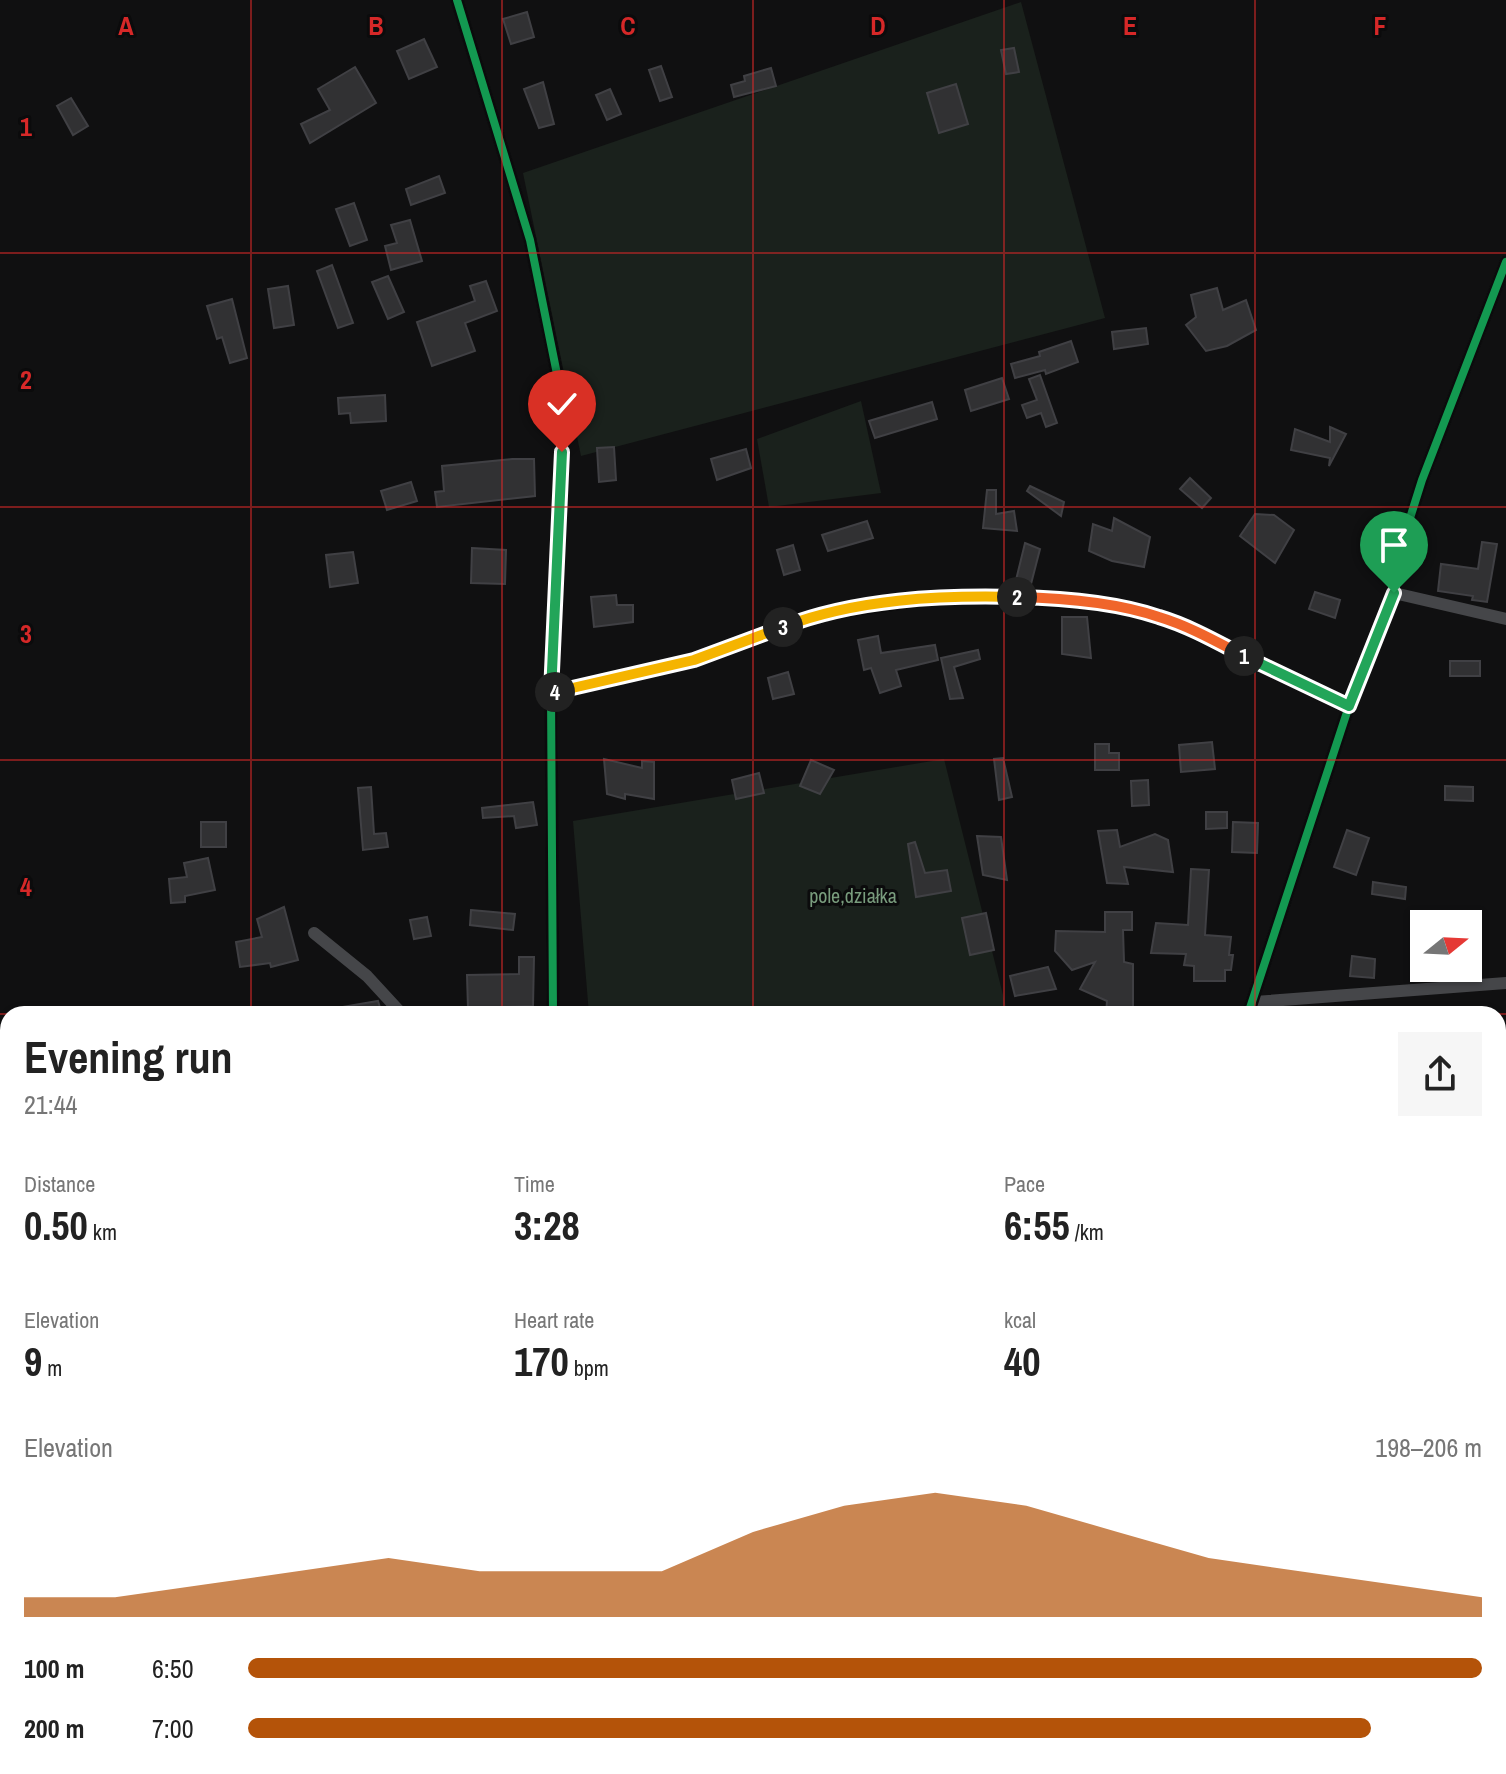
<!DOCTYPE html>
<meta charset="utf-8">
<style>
:root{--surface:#fff;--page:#f6f6f6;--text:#222;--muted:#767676;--accent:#b45309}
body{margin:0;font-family:"Archivo Narrow",sans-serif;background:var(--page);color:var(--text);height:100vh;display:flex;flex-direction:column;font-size:30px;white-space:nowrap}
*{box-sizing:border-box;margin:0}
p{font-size:26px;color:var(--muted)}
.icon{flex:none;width:44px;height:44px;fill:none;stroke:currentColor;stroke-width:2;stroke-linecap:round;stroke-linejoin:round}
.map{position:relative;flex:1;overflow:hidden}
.sheet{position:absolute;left:0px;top:1006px;width:1506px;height:768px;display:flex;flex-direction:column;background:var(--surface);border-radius:24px 24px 0 0;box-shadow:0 2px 6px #0004}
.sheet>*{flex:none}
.needle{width:52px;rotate:72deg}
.buttons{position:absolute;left:1410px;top:910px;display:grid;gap:16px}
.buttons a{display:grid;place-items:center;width:72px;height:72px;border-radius:0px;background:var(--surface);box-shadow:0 2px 6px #0004;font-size:40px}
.pin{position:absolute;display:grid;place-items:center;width:68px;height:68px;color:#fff;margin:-82px -34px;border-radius:50% 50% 50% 0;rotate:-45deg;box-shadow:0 0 8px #0007}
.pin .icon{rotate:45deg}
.km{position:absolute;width:40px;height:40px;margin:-20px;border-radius:50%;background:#222;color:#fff;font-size:22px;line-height:40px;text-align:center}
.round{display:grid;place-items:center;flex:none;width:84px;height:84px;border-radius:0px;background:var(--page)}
.head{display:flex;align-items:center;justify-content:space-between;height:136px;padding:0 24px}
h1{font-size:44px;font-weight:700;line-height:60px}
.stats{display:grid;grid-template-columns:repeat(3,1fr);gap:12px;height:136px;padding:8px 24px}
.stats div{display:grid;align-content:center}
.stats b{font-size:40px;font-weight:700}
.stats small{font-size:22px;font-weight:400}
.stats p{font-size:22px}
.chart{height:224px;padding:16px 24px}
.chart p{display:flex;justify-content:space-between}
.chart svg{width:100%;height:144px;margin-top:8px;fill:var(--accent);opacity:.7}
ul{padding:0 24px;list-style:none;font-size:26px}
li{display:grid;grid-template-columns:128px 96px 1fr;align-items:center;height:60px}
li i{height:20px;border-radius:10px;background:var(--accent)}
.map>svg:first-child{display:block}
.green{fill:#1a211c}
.building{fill:#313133;stroke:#404044;stroke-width:2}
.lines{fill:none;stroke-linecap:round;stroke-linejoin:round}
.street{stroke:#454649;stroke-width:12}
.cycleway-casing{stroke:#0b0b0c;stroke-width:13}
.cycleway{stroke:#139951;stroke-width:8}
.split-1-casing{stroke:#fff;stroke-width:16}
.split-2-casing{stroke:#fff;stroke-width:16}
.split-3-casing{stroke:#fff;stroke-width:16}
.split-4-casing{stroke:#fff;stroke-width:16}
.split-5-casing{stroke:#fff;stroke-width:16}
.split-1{stroke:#22a559;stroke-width:10}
.split-2{stroke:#f0652b;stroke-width:10}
.split-3{stroke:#f5b400;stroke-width:10}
.split-4{stroke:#f5b400;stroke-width:10}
.split-5{stroke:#22a559;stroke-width:10}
.grid{fill:none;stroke:#d62828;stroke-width:2;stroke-opacity:0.55}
.labels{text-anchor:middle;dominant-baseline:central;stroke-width:6;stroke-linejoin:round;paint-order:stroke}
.park-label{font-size:20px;fill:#799c7d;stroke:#0b0b0c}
.grid-label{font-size:26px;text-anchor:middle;font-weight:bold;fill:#d62828;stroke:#0b0b0c;stroke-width:6;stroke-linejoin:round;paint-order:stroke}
</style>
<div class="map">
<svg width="1506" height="1774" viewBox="0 0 1506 1774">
<rect width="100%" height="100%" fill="#101011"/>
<g class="green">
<path d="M1021,2L1105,318L581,456L523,173Z"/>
<path d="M861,401L881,493L769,507L757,439Z"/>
<path d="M944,759L1007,1011L1004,1014H589L573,821Z"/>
</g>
<g class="building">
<path d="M527,12L534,37L511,44L503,19Z"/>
<path d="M424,39L437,67L409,79L397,51Z"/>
<path d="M1014,48L1019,72L1006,74L1001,50Z"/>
<path d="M661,66L672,97L660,101L649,70Z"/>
<path d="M355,67L376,103L310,143L301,124L330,110L318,89Z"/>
<path d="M771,68L776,86L734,97L731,85L745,81L744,76Z"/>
<path d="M543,82L554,124L539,128L524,89Z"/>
<path d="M956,84L968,124L939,133L927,93Z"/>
<path d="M610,89L621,114L607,120L596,95Z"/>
<path d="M71,98L88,126L73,135L57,106Z"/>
<path d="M439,176L445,193L411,205L406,189Z"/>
<path d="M354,203L367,240L350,246L336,209Z"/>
<path d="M410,220L422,261L391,270L385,246L397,243L391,225Z"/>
<path d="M332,265L353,323L338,328L317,271Z"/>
<path d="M388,276L404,312L388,319L372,282Z"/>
<path d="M486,281L497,311L465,323L475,351L432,366L417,322L475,301L470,286Z"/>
<path d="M288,286L294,325L274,328L268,289Z"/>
<path d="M1217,288L1223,310L1246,300L1256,330L1227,346L1206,351L1186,325L1196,317L1191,295Z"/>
<path d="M232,299L247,358L230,363L222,337L217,339L207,306Z"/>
<path d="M1146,328L1148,344L1114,349L1112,332Z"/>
<path d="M1071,341L1078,362L1046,374L1045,370L1015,378L1011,364L1040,356L1039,352Z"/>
<path d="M1040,375L1057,423L1046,427L1041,413L1027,418L1022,405L1037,400L1029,379Z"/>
<path d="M1002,378L1009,399L971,411L965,390Z"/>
<path d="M385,395L386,421L351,423L350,413L339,414L338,398Z"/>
<path d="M932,402L937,419L875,438L869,421Z"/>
<path d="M1330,427L1346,434L1329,466L1330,458L1291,450L1295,429L1330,442Z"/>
<path d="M614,447L616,480L599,482L597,448Z"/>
<path d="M746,449L751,468L717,480L711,459Z"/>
<path d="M512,459H534L535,496L437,507L435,492L444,491L442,466Z"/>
<path d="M1190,478L1211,498L1202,508L1180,489Z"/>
<path d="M411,482L417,501L387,510L381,491Z"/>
<path d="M1030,486L1064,502L1061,516L1027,491Z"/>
<path d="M987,490H996V514L1014,511L1017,531L983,528Z"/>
<path d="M1255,514L1274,515L1294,530L1275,563L1240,536Z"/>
<path d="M1114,518L1150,537L1144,567L1112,561L1089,551L1093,524L1112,531Z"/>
<path d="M867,521L873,538L828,551L822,535Z"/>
<path d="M1482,542L1497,544L1487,602L1472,600L1473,596L1438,591L1441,564L1478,569Z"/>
<path d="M1025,543L1040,549L1031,584L1016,580Z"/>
<path d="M793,545L800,570L784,575L777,550Z"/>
<path d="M472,548L506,550L505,584L471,583Z"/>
<path d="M353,552L358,583L330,587L326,555Z"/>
<path d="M1315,592L1340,600L1335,618L1309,609Z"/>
<path d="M616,595L617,605H633V622L594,627L591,597Z"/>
<path d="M1062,617H1087L1091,658L1062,654Z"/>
<path d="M878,636L881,653L935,645L938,660L896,670L901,686L880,693L871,668L864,670L858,640Z"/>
<path d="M978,650L980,659L954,667L963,698L950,699L941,658Z"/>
<rect x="1450" y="661" width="30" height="15"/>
<path d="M788,672L794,694L773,699L768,678Z"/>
<path d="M1212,742L1215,769L1181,772L1179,745Z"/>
<path d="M1095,744H1109V753H1119V770H1095Z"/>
<path d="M1003,758L1012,797L999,800L994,759Z"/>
<path d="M604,759L642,768V761L654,762V799L625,794V799L607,794Z"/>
<path d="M811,760L834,770L820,794L800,786Z"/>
<path d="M759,773L764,793L736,799L732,780Z"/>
<path d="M1148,780L1149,805L1132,806L1131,781Z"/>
<path d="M1445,786L1473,787V801L1445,800Z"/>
<path d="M371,787L374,834L386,833L388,847L363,850L358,788Z"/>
<path d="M533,802L537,825L516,828L514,816L483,818L482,808Z"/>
<path d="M1206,812H1227V828L1206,829Z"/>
<rect x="201" y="822" width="25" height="25"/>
<path d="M1233,822L1258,823L1257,853L1232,852Z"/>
<path d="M1117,830L1120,847L1155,834L1168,840L1173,872L1124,867L1128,884L1107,883L1098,831Z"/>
<path d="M1347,830L1369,838L1356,875L1334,867Z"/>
<path d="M977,836L1001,837L1007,880L983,875Z"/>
<path d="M915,842L925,873L947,870L951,891L916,897L908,844Z"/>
<path d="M208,858L215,890L185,896V902L171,903L169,879L187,877L184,863Z"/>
<path d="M1191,869L1209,870L1205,935L1231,937L1229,955H1233L1231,970H1225V981H1194V966L1184,965L1186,954L1151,953L1156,923L1188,925Z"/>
<path d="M1373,882L1406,887L1405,899L1372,894Z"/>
<path d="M284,907L298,960L271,967L270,963L240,967L236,942L262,937L257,919Z"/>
<path d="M471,910L515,914L513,930L470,925Z"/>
<path d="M1105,912H1132V930H1123L1124,962L1133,964V1014H1106L1107,1001L1080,989L1095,962L1072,970L1055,951L1056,931L1105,932Z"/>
<path d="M986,913L994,950L970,955L962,918Z"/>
<path d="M427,917L431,936L414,939L410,920Z"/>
<path d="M1352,956L1375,959L1374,978L1350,976Z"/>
<path d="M519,957H534L533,1006L468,1008L467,975L519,974Z"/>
<path d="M1048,967L1056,989L1015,996L1010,976Z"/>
<path d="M378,1001L382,1014H343L342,1007Z"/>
</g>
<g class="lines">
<g class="street">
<path d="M457,0L530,240L559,384L562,452L551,693L553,1014"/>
<path d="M1394,593L1506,619"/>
<path d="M551,693L694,660L820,615L951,596L1106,605L1156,615L1349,706"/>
<path d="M314,933L367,976L402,1014"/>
<path d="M1255,1002L1506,983"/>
<path d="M1248,1014L1349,706L1394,593L1399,553L1422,480L1506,262"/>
<path d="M370,1774L374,1766"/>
<path d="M989,1774L990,1766"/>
</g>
<defs>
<g id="cycleway">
<path d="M457,0L530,240L559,384L562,452L551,693L553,1014"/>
<path d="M551,693L694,660L820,615L951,596L1106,605L1156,615L1349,706"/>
<path d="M1248,1014L1349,706L1394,593L1399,553L1422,480L1506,262"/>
</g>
</defs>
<use href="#cycleway" class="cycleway-casing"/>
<use href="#cycleway" class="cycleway"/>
</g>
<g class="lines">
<defs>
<path id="split-1" d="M1244,656L1349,706L1394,593"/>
<path id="split-2" d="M1017,597C1064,598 1115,602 1159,617C1189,626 1217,642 1244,656"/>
<path id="split-3" d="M783,627C856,599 940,595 1017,597"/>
<path id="split-4" d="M555,692L694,660L783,627"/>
<path id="split-5" d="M555,692L551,693L562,452"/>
</defs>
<use href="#split-1" class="split-1-casing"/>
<use href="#split-2" class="split-2-casing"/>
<use href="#split-3" class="split-3-casing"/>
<use href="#split-4" class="split-4-casing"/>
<use href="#split-5" class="split-5-casing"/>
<use href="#split-1" class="split-1"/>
<use href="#split-2" class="split-2"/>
<use href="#split-3" class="split-3"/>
<use href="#split-4" class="split-4"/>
<use href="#split-5" class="split-5"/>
</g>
<path class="grid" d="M251,0V1014M502,0V1014M753,0V1014M1004,0V1014M1255,0V1014M0,253H1506M0,507H1506M0,760H1506M0,1014H1506M0,1267H8M1498,1267H1506M0,1521H8M1498,1521H1506M251,1766V1774M502,1766V1774M753,1766V1774M1004,1766V1774M1255,1766V1774"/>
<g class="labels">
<g class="park-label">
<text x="853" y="895">pole,działka</text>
</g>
</g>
<g class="grid-label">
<text x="126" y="35">A</text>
<text x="376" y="35">B</text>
<text x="628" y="35">C</text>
<text x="878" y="35">D</text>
<text x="1130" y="35">E</text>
<text x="1380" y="35">F</text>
<text x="26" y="136">1</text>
<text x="26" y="389">2</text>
<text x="26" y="643">3</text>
<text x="26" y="896">4</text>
</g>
</svg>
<div class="buttons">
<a><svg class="needle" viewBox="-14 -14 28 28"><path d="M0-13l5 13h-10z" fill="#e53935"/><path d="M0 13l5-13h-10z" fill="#767676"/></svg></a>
</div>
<div class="pin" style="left:1394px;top:593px;background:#1e9e55"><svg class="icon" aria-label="arrive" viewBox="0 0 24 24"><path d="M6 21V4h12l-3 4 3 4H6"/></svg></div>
<div class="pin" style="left:562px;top:452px;background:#d93025"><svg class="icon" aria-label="check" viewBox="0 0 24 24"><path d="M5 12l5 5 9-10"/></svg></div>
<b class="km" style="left:1244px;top:656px">1</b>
<b class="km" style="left:1017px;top:597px">2</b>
<b class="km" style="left:783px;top:627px">3</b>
<b class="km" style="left:555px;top:692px">4</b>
<section class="sheet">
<div class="head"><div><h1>Evening run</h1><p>21:44</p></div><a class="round"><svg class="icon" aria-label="share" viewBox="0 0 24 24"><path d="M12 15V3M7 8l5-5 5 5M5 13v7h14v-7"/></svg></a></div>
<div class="stats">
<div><p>Distance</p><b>0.50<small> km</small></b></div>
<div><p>Time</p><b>3:28</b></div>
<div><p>Pace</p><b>6:55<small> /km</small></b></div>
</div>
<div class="stats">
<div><p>Elevation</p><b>9<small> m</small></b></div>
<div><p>Heart rate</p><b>170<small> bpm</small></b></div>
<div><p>kcal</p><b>40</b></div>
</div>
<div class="chart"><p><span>Elevation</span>198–206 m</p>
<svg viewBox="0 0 160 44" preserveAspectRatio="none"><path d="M0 44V38L10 38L20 34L30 30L40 26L50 30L60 30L70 30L80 18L90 10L100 6L110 10L120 18L130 26L140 30L150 34L160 38V44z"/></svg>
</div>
<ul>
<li><b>100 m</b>6:50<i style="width:100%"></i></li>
<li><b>200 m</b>7:00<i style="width:91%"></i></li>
</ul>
</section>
</div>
